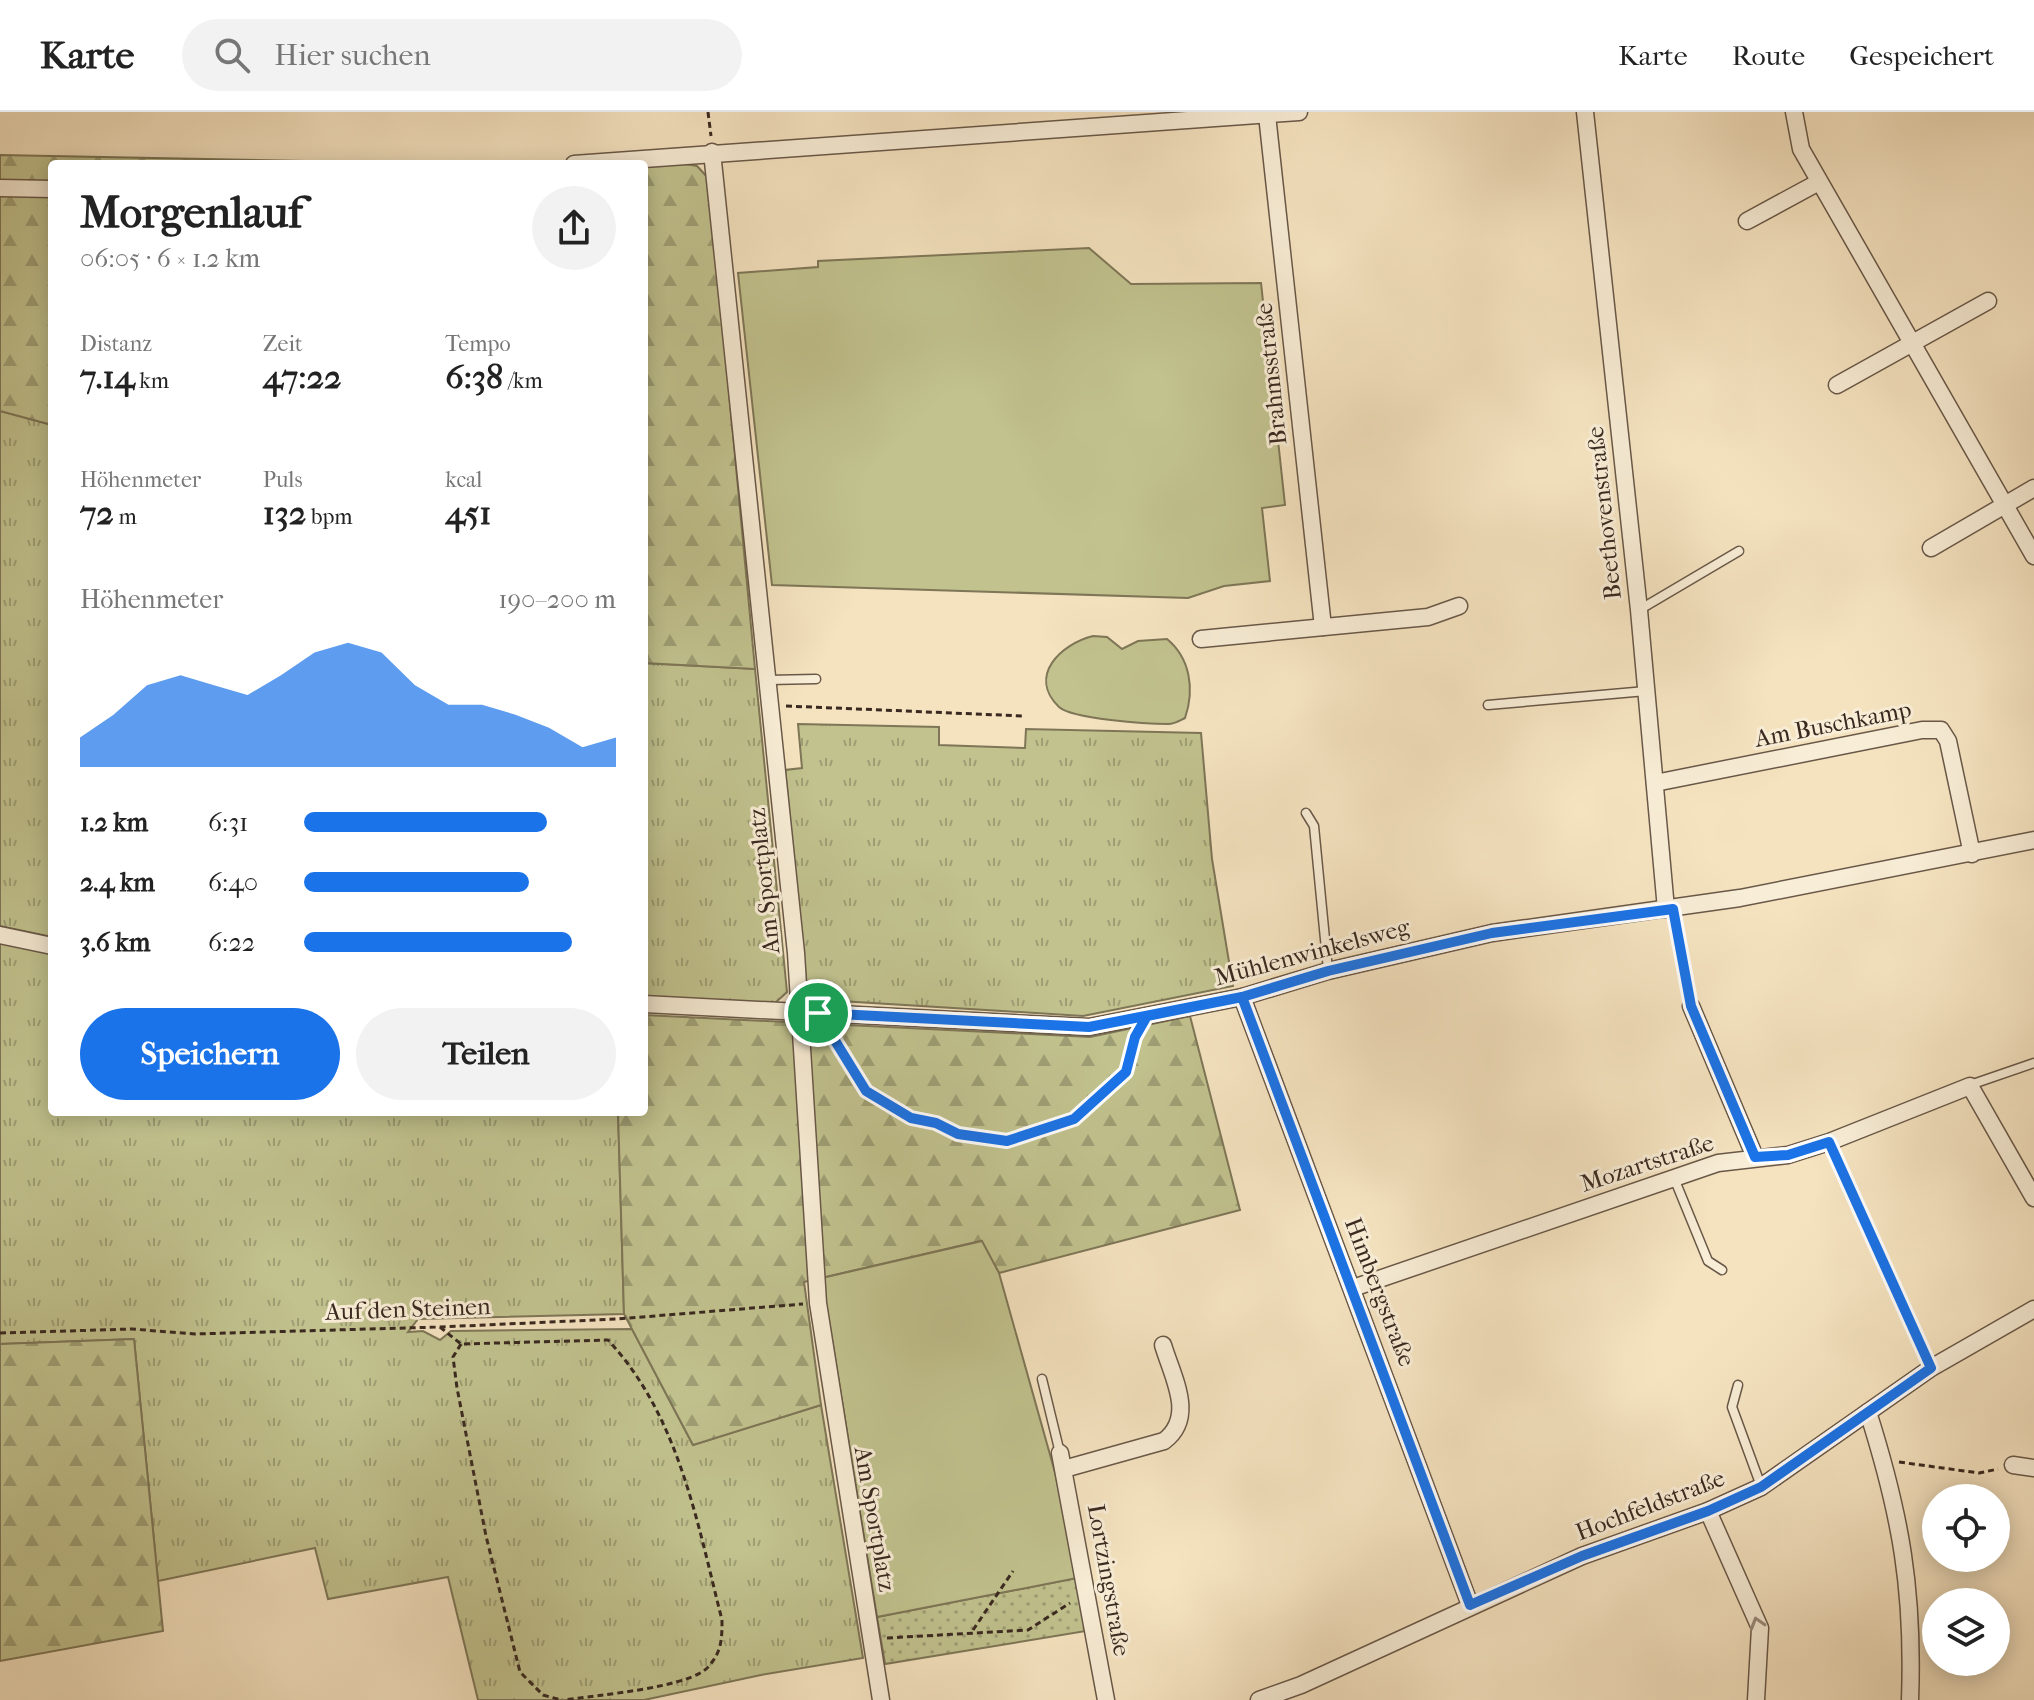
<!DOCTYPE html>
<html lang="de">
<meta charset="utf-8">
<style>
:root{--surface:#fff;--page:#f2f2f2;--text:#222;--muted:#767676;--line:#e0e0e0;--accent:#1a73e8}
body{margin:0;font-family:"IM FELL French Canon",serif;background:var(--page);color:var(--text);height:100vh;display:flex;flex-direction:column;font-size:30px;white-space:nowrap}
*{box-sizing:border-box;margin:0}
p{font-size:26px;color:var(--muted)}
.icon{flex:none;width:44px;height:44px;fill:none;stroke:currentColor;stroke-width:2;stroke-linecap:round;stroke-linejoin:round}
.map{position:relative;flex:1;overflow:hidden}
.details{position:absolute;left:48px;top:48px;width:600px;height:956px;display:flex;flex-direction:column;background:var(--surface);border-radius:8px;box-shadow:0 4px 20px #0003}
.details>*{flex:none}
.controls{position:absolute;left:1922px;top:1372px;display:grid;gap:16px}
.controls a{display:grid;place-items:center;width:88px;height:88px;border-radius:50%;background:var(--surface);box-shadow:0 4px 20px #0003;font-size:40px}
.pin{position:absolute;display:grid;place-items:center;width:68px;height:68px;color:#fff;margin:-34px;border:4px solid #fff;border-radius:50%;box-shadow:0 2px 8px #0007}
.round{display:grid;place-items:center;flex:none;width:84px;height:84px;border-radius:42px;background:var(--page)}
.head{display:flex;align-items:center;justify-content:space-between;height:136px;padding:0 32px}
h1{font-size:44px;font-weight:800;line-height:60px}
.figures{display:grid;grid-template-columns:repeat(3,1fr);gap:12px;height:136px;padding:8px 32px}
.figures div{display:grid;align-content:center}
.figures b{font-size:34px;font-weight:800}
.figures small{font-size:22px;font-weight:400}
.figures p{font-size:22px}
.chart{height:224px;padding:16px 32px}
.chart p{display:flex;justify-content:space-between}
.chart svg{width:100%;height:144px;margin-top:8px;fill:var(--accent);opacity:.7}
.cta{display:flex;gap:16px;margin-top:auto;padding:16px 32px}
.cta a{flex:1;height:92px;border-radius:48px;background:var(--accent);color:#fff;font-size:32px;font-weight:800;line-height:92px;text-align:center}
.cta a+a{background:var(--page);color:var(--text)}
ul{padding:0 32px;list-style:none;font-size:26px}
li{display:grid;grid-template-columns:128px 96px 1fr;align-items:center;height:60px}
li i{height:20px;border-radius:10px;background:var(--accent)}
header{display:flex;align-items:center;gap:48px;box-sizing:border-box;height:112px;padding:0 40px;background:var(--surface);border-bottom:2px solid var(--line)}
header strong{font-size:38px}
nav{display:flex;gap:44px;margin-inline-start:auto;font-size:28px}
.search{width:560px;height:72px;background:var(--page);display:flex;align-items:center;gap:20px;box-sizing:border-box;padding:0 28px;border-radius:44px;color:var(--muted);font-size:30px}
.map>svg:first-child{display:block}
.grass{fill:url(#grass-tufts);stroke:#7e7657;stroke-width:2}
.forest{fill:url(#forest-firs);stroke:#7e7657;stroke-width:2}
.park{fill:url(#park-dots);stroke:#7e7657;stroke-width:2}
.garden{fill:#c1c28e;stroke:#7e7657;stroke-width:2}
.lines{fill:none;stroke-linecap:round;stroke-linejoin:round}
.lane-casing{stroke:#695848;stroke-width:11}
.street-casing{stroke:#695848;stroke-width:19}
.path{stroke:#3a2920;stroke-width:3;stroke-dasharray:6 4;stroke-linecap:butt}
.lane{stroke:#f8edd6;stroke-width:8}
.street{stroke:#f8edd6;stroke-width:16}
.oneway{stroke:#998b7b}
.route-casing{stroke:#fff;stroke-width:16}
.route{stroke:#1a73e8;stroke-width:10}
.labels{text-anchor:middle;dominant-baseline:central;stroke-width:6;stroke-linejoin:round;paint-order:stroke}
.street-label{font-size:24px;fill:#3a2920;stroke:#f8edd6}
</style>
<header>
<strong>Karte</strong>
<div class="search"><svg class="icon" aria-label="search" viewBox="0 0 24 24"><circle cx="10" cy="10" r="6"/><path d="M15 15l6 6"/></svg>Hier suchen</div>
<nav><a>Karte</a><a>Route</a><a>Gespeichert</a></nav>
</header>
<div class="map">
<svg width="2034" height="1588" viewBox="0 0 2034 1588">
<defs>
<pattern id="grass-tufts" width="24" height="20" patternUnits="userSpaceOnUse" patternTransform="scale(2)"><rect width="24" height="20" fill="#c1c28e"/><path d="M3 7l-1-3M5 7V3M7 7l1-3M15 17l-1-3M17 17v-4M19 17l1-3" fill="none" stroke="#9e9e74"/></pattern>
<pattern id="forest-firs" width="22" height="20" patternUnits="userSpaceOnUse" patternTransform="scale(2)"><rect width="22" height="20" fill="#c1c28e"/><path d="M5 1l3.5 6h-7zM16 11l3.5 6h-7z" fill="#9e9e74"/></pattern>
<pattern id="park-dots" width="8" height="8" patternUnits="userSpaceOnUse" patternTransform="scale(2)"><rect width="8" height="8" fill="#c1c28e"/><path d="M2 2h.1M6 6h.1" fill="none" stroke="#9e9e74" stroke-width="1.8" stroke-linecap="round"/></pattern>
</defs>
<rect width="100%" height="100%" fill="#f5e3c0"/>
<filter id="stains"><feTurbulence type="fractalNoise" baseFrequency=".0025" numOctaves="4"/><feColorMatrix values="0 0 0 0 .2 0 0 0 0 .09 0 0 0 0 .02 0 0 0 .5 -.17"/></filter>
<radialGradient id="worn" r=".72"><stop offset=".6" stop-color="#630" stop-opacity="0"/><stop offset="1" stop-color="#630" stop-opacity=".3"/></radialGradient>
<g class="grass">
<path d="M0,299L52,313V825L0,814Z"/>
<path d="M644,551L755,557L787,880L774,892L644,887Z"/>
<path d="M798,612L939,615V633L1025,636L1026,617L1201,621L1212,747L1233,874L1083,904L808,887L785,658L802,656Z"/>
<path d="M0,828L52,841V1000H618L624,1202L418,1207L408,1220L423,1219L440,1228L451,1219L632,1217L693,1333L821,1293L863,1546L761,1563L644,1588H478L448,1465L328,1487L315,1436L158,1469L134,1227L0,1232Z"/>
</g>
<g class="forest">
<path d="M0,43L459,52H52V313L0,299Z"/>
<path d="M680,51L697,54L709,67L755,557L644,551V54Z"/>
<path d="M644,903L1090,925L1190,904L1240,1098L999,1161L981,1129L804,1170L821,1293L693,1333L624,1202L618,1000H644Z"/>
<path d="M134,1227L163,1519L0,1549V1232Z"/>
</g>
<path class="park" d="M1077,1466L1086,1519L885,1552L877,1505Z"/>
<g class="garden">
<path d="M1089,136L1131,172L1261,171L1285,393L1262,396L1270,469L1224,474L1188,486L772,473L738,161L818,155V149Z"/>
<path d="M1093,524L1107,525L1122,537L1138,529L1167,527C1190,546 1195,577 1185,606C1179,609 1175,612 1168,612C1148,612 1072,607 1059,595C1027,564 1061,532 1093,524Z"/>
<path d="M982,1129L999,1161L1056,1364L1077,1466L877,1505L822,1166Z"/>
</g>
<g class="lines">
<defs>
<g id="lane">
<path d="M1639,498L1739,439"/>
<path d="M768,568L816,567"/>
<path d="M1488,593L1646,579"/>
<path d="M1306,701L1314,714L1328,858"/>
<path d="M1970,973L2034,951"/>
<path d="M1829,1030L1931,1255"/>
<path d="M1674,1066L1708,1149L1722,1158"/>
<path d="M1042,1267L1060,1341"/>
<path d="M1738,1273L1732,1295L1761,1374"/>
</g>
<g id="street">
<path d="M1585,0L1639,498L1666,797"/>
<path d="M1794,0L1801,37L2034,444"/>
<path d="M1267,3L1323,515"/>
<path d="M712,40L796,841L818,1191L881,1588"/>
<path d="M574,52L1299,0"/>
<path d="M0,76L52,77"/>
<path d="M1747,109L1819,70"/>
<path d="M1837,273L1988,189"/>
<path d="M1931,436L2034,376"/>
<path d="M1201,527L1428,505L1459,494"/>
<path d="M1655,671L1922,618H1941L1948,629L1972,742"/>
<path d="M0,823L52,834"/>
<path d="M1242,885L1470,1493"/>
<path d="M644,892L1089,915L1242,885L1328,859L1492,821L1740,786L2034,728"/>
<path d="M1691,894L1755,1045"/>
<path d="M1353,1176L1718,1051L1788,1043L1829,1030L1970,974L2034,1086"/>
<path d="M1868,1300C1901,1404 1914,1479 1910,1588"/>
<path d="M1060,1341L1106,1588"/>
<path d="M2013,1353L2034,1356"/>
<path d="M1064,1357L1164,1329C1196,1305 1173,1266 1163,1233"/>
<path d="M1708,1399L1760,1516L1756,1588"/>
<path d="M1259,1588L1301,1573L1582,1444L1708,1399L1761,1375L1931,1256L2034,1197"/>
</g>
</defs>
<use href="#lane" class="lane-casing"/>
<use href="#street" class="street-casing"/>
<g class="path">
<path d="M708,0L711,24"/>
<path d="M786,594L1024,604"/>
<path d="M1675,812L1689,879"/>
<path d="M830,917L866,979L911,1006L936,1011L958,1022L1007,1029L1074,1007L1126,960L1137,922"/>
<path d="M440,1215L461,1232L608,1228C679,1304 697,1410 722,1508C722,1526 722,1539 709,1554C692,1576 595,1583 565,1588"/>
<path d="M0,1221L132,1217L195,1222L440,1215L617,1207L803,1192"/>
<path d="M461,1232L453,1245L457,1276L486,1424L520,1560L543,1583L561,1588"/>
<path d="M1899,1350L1979,1361L1998,1357"/>
<path d="M973,1518L1013,1459"/>
<path d="M887,1526L1028,1518L1070,1491"/>
</g>
<use href="#lane" class="lane"/>
<use href="#street" class="street"/>
</g>
<defs><path id="oneway-chevron" d="M-2-3.5L2.5 0L-2 3.5" fill="none" stroke-width="1.6" stroke-linecap="round" stroke-linejoin="round" transform="scale(2)"/></defs>
<use class="oneway" href="#oneway-chevron" transform="translate(1757 1511) rotate(-107)"/>
<g class="lines">
<defs>
<path id="route" d="M818,901L1089,915L1242,885L1470,1493L1582,1444L1708,1399L1761,1375L1931,1256L1829,1030L1788,1043L1755,1045L1691,894L1673,797L1492,821L1328,859L1242,885L1147,904L1135,925L1126,960L1074,1007L1007,1029L958,1022L936,1011L911,1006L866,979L818,901"/>
</defs>
<use href="#route" class="route-casing"/>
<use href="#route" class="route"/>
</g>
<g class="labels">
<g class="street-label">
<text transform="translate(1271 262) rotate(-96)">Brahmsstraße</text>
<text transform="translate(1604 401) rotate(-96)">Beethovenstraße</text>
<text transform="translate(1833 612) rotate(-11)">Am Buschkamp</text>
<text transform="translate(764 769) rotate(-96)">Am Sportplatz</text>
<text transform="translate(1312 840) rotate(-15)">Mühlenwinkelsweg</text>
<text transform="translate(1647 1051) rotate(-18)">Mozartstraße</text>
<text transform="translate(1380 1180) rotate(69)">Himbergstraße</text>
<text transform="translate(408 1197) rotate(-2)">Auf den Steinen</text>
<text transform="translate(1650 1393) rotate(-21)">Hochfeldstraße</text>
<text transform="translate(875 1407) rotate(80)">Am Sportplatz</text>
<text transform="translate(1109 1468) rotate(80)">Lortzingstraße</text>
</g>
</g>
<rect width="100%" height="100%" filter="url(#stains)"/>
<rect width="100%" height="100%" fill="url(#worn)"/>
</svg>
<div class="controls">
<a><svg class="icon" aria-label="locate" viewBox="0 0 24 24"><circle cx="12" cy="12" r="6"/><path d="M12 2v4M12 18v4M2 12h4M18 12h4"/></svg></a>
<a><svg class="icon" aria-label="layers" viewBox="0 0 24 24"><path d="M12 4l9 5-9 5-9-5zM3 14l9 5 9-5"/></svg></a>
</div>
<div class="pin" style="left:818px;top:901px;background:#1e9e55"><svg class="icon" aria-label="arrive" viewBox="0 0 24 24"><path d="M6 21V4h12l-3 4 3 4H6"/></svg></div>
<section class="details">
<div class="head"><div><h1>Morgenlauf</h1><p>06:05 · 6 × 1.2 km</p></div><a class="round"><svg class="icon" aria-label="share" viewBox="0 0 24 24"><path d="M12 15V3M7 8l5-5 5 5M5 13v7h14v-7"/></svg></a></div>
<div class="figures">
<div><p>Distanz</p><b>7.14<small> km</small></b></div>
<div><p>Zeit</p><b>47:22</b></div>
<div><p>Tempo</p><b>6:38<small> /km</small></b></div>
</div>
<div class="figures">
<div><p>Höhenmeter</p><b>72<small> m</small></b></div>
<div><p>Puls</p><b>132<small> bpm</small></b></div>
<div><p>kcal</p><b>451</b></div>
</div>
<div class="chart"><p><span>Höhenmeter</span>190–200 m</p>
<svg viewBox="0 0 160 44" preserveAspectRatio="none"><path d="M0 44V35L10 28L20 19L30 16L40 19L50 22L60 16L70 9L80 6L90 9L100 19L110 25L120 25L130 28L140 32L150 38L160 35V44z"/></svg>
</div>
<ul>
<li><b>1.2 km</b>6:31<i style="width:78%"></i></li>
<li><b>2.4 km</b>6:40<i style="width:72%"></i></li>
<li><b>3.6 km</b>6:22<i style="width:86%"></i></li>
</ul>
<div class="cta"><a>Speichern</a><a>Teilen</a></div>
</section>
</div>
